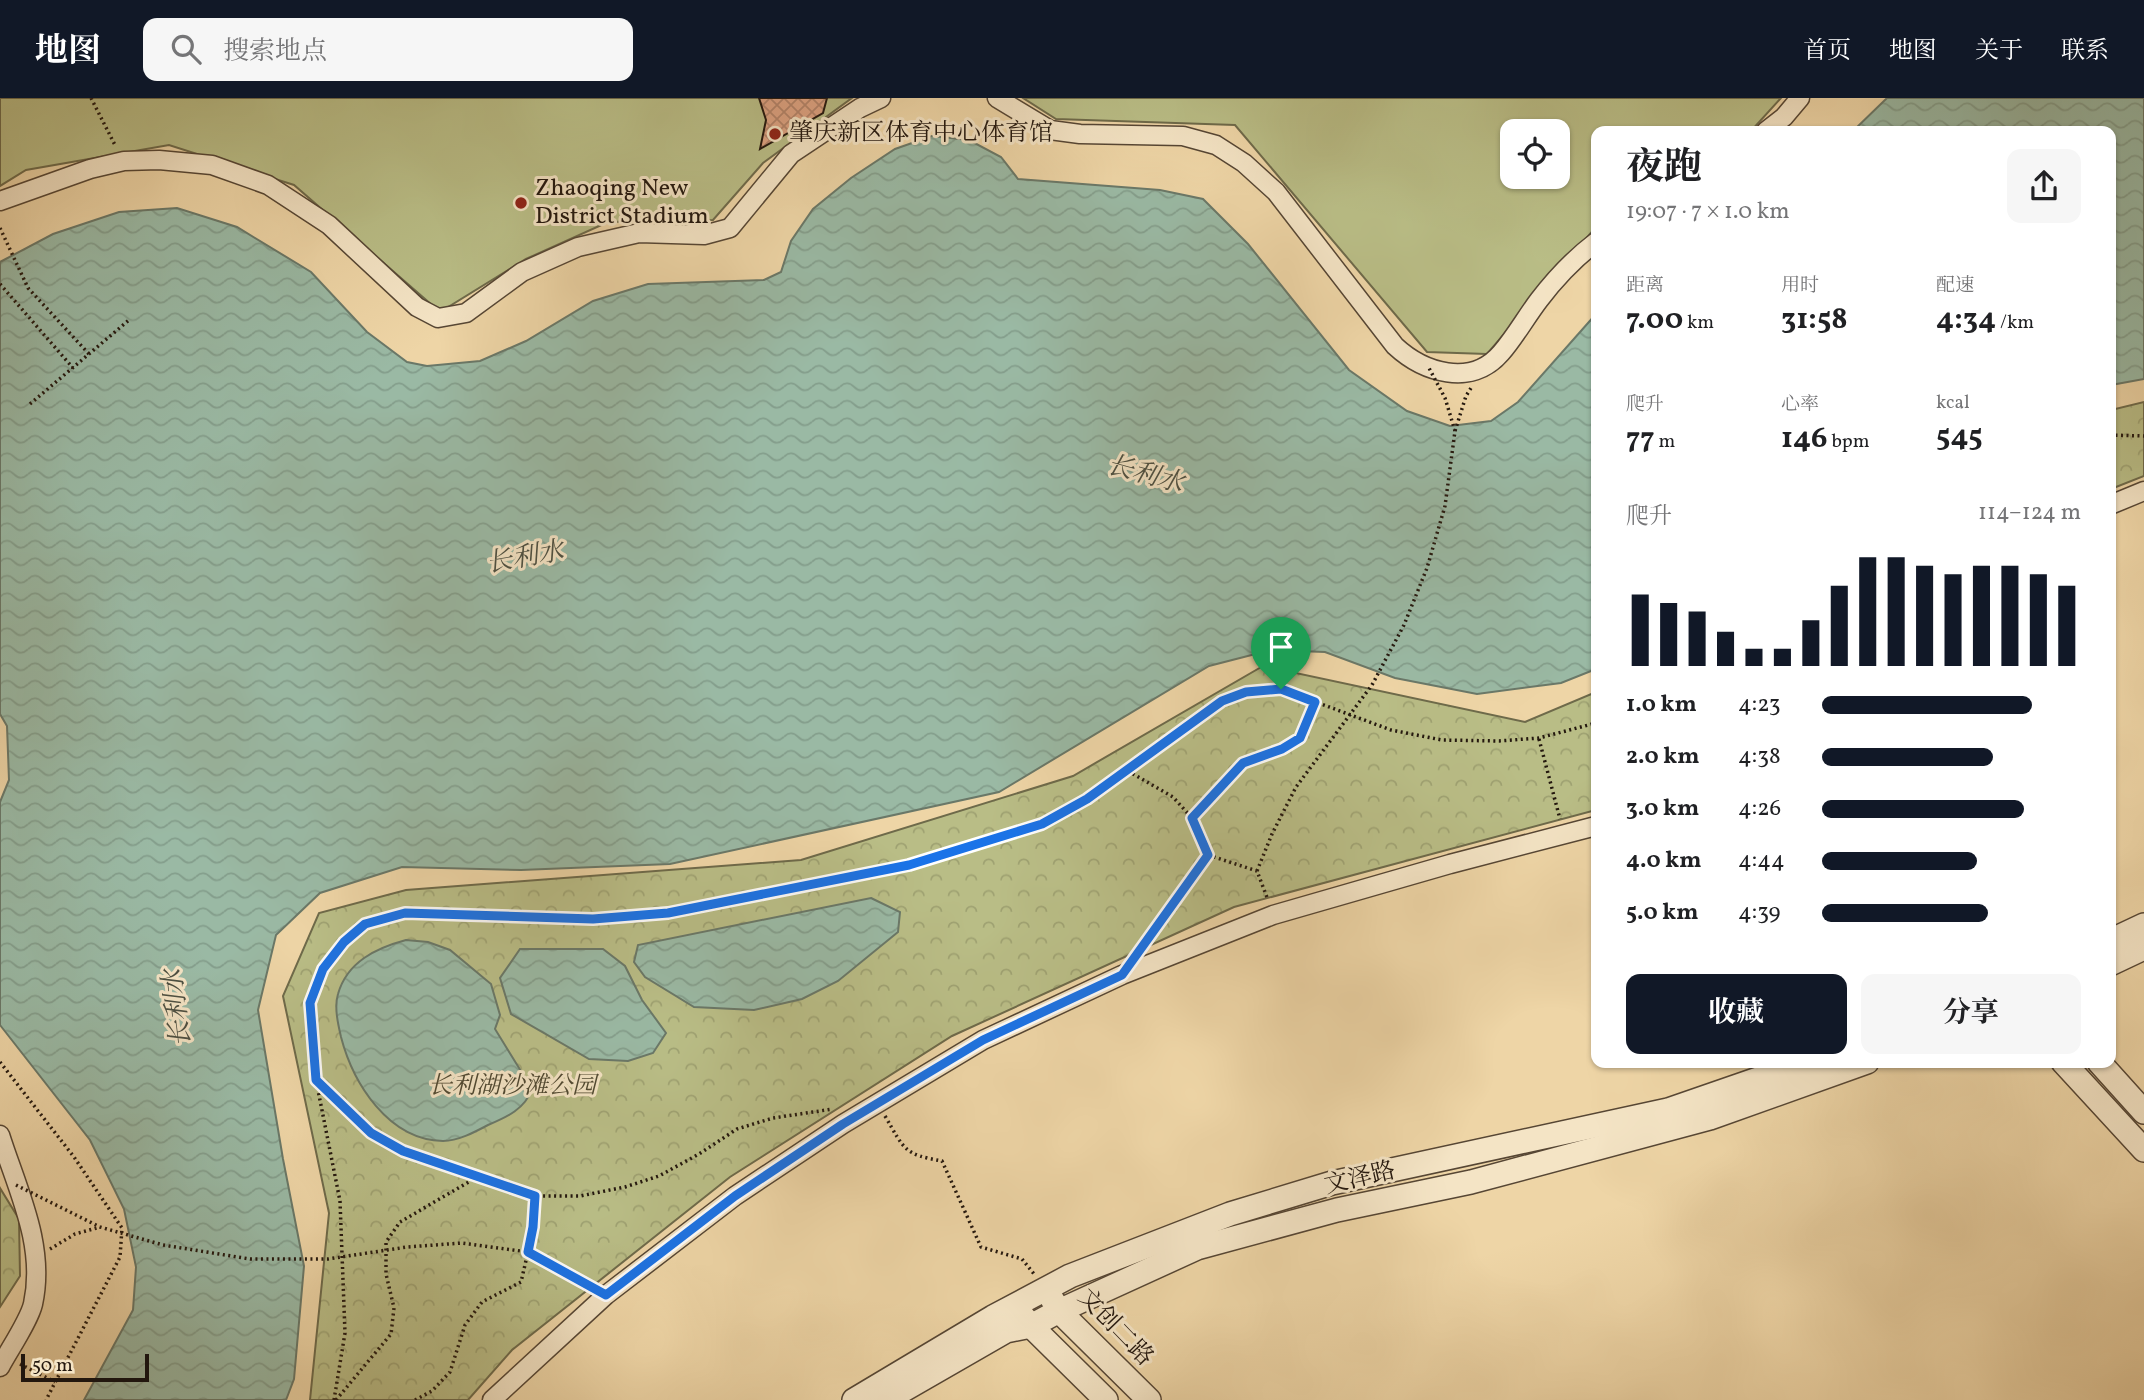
<!DOCTYPE html>
<html lang="zh">
<meta charset="utf-8">
<style>
:root{--surface:#fff;--page:#f6f6f6;--text:#202124;--muted:#757577;--accent:#111827}
body{margin:0;font-family:Vollkorn,"Noto Serif SC",serif;background:var(--page);color:var(--text);height:100vh;display:flex;flex-direction:column;font-size:26px;white-space:nowrap}
*{box-sizing:border-box;margin:0}
p{font-size:23px;color:var(--muted)}
.icon{flex:none;width:38px;height:38px;fill:none;stroke:currentColor;stroke-width:2;stroke-linecap:round;stroke-linejoin:round}
.map{position:relative;flex:1;overflow:hidden}
.panel{position:absolute;left:1591px;top:28px;width:525px;height:942px;display:flex;flex-direction:column;background:var(--surface);border-radius:14px;box-shadow:0 2px 5px #0004}
.panel>*{flex:none}
.controls{position:absolute;left:1500px;top:21px;display:grid;gap:14px}
.controls a{display:grid;place-items:center;width:70px;height:70px;border-radius:14px;background:var(--surface);box-shadow:0 2px 5px #0004;font-size:35px}
.scale{position:absolute;left:21px;bottom:18px;width:128px;box-sizing:border-box;padding-left:7px;border:4px solid #23170e;border-top:0;font-size:19px;line-height:24px;white-space:nowrap;color:#23170e;-webkit-text-stroke:5px #f4e4c5;paint-order:stroke}
.pin{position:absolute;display:grid;place-items:center;width:60px;height:60px;color:#fff;margin:-72px -30px;border-radius:50% 50% 50% 0;rotate:-45deg;box-shadow:0 0 7px #0007}
.pin .icon{rotate:45deg}
.round{display:grid;place-items:center;flex:none;width:74px;height:74px;border-radius:14px;background:var(--page)}
.summary{display:flex;align-items:center;justify-content:space-between;height:119px;padding:0 35px}
h1{font-size:38px;font-weight:700;line-height:52px}
.figures{display:grid;grid-template-columns:repeat(3,1fr);gap:10px;height:119px;padding:7px 35px}
.figures div{display:grid;align-content:center}
.figures b{font-size:30px;font-weight:700}
.figures small{font-size:19px;font-weight:400}
.figures p{font-size:19px}
.chart{height:196px;padding:14px 35px}
.chart p{display:flex;justify-content:space-between}
.chart svg{width:100%;height:126px;margin-top:7px;stroke:var(--accent);stroke-width:6}
.cta{display:flex;gap:14px;margin-top:auto;padding:14px 35px}
.cta a{flex:1;height:80px;border-radius:14px;background:var(--accent);color:#fff;font-size:28px;font-weight:700;line-height:80px;text-align:center}
.cta a+a{background:var(--page);color:var(--text)}
ul{padding:0 35px;list-style:none;font-size:23px}
li{display:grid;grid-template-columns:112px 84px 1fr;align-items:center;height:52px}
li i{height:18px;border-radius:9px;background:var(--accent)}
header{display:flex;align-items:center;gap:42px;box-sizing:border-box;height:98px;padding:0 35px;background:var(--accent);color:#fff}
header strong{font-size:33px}
nav{display:flex;gap:38px;margin-inline-start:auto;font-size:24px}
.search{width:490px;height:63px;background:var(--page);display:flex;align-items:center;gap:18px;box-sizing:border-box;padding:0 24px;border-radius:14px;color:var(--muted);font-size:26px}
.map>svg:first-child{display:block}
.park{fill:url(#park-crowns);stroke:#6e6a4a;stroke-width:2}
.garden{fill:#b9bd86;stroke:#6e6a4a;stroke-width:2;fill-rule:evenodd}
.water{fill:url(#water-waves);stroke:#6a7868;stroke-width:2}
.building{fill:url(#building-cross-hatch);stroke:#23170e;stroke-width:2}
.lines{fill:none;stroke-linecap:round;stroke-linejoin:round}
.minor-casing{stroke:#564634;stroke-width:21}
.tertiary-casing{stroke:#564634;stroke-width:26}
.path{stroke:#23170e;stroke-width:3.5;stroke-dasharray:2 3.5;stroke-linecap:butt}
.minor{stroke:#f4e4c5;stroke-width:18}
.tertiary{stroke:#f4e4c5;stroke-width:23}
.path-bridge{stroke:#23170e;stroke-width:3.5;stroke-dasharray:2 3.5;stroke-linecap:butt}
.route-casing{stroke:#fff;stroke-width:14}
.route{stroke:#1a73e8;stroke-width:9}
.poi-dot{fill:#8f2418;stroke:#f4e4c5;stroke-width:2.5}
.labels{text-anchor:middle;dominant-baseline:central;stroke-width:6;stroke-linejoin:round;paint-order:stroke}
.poi-label{font-size:24px;fill:#23170e;stroke:#f4e4c5;text-anchor:start}
.park-label{font-size:24px;font-style:italic;fill:#504932;stroke:#f4e4c5}
.street-label{font-size:24px;fill:#23170e;stroke:#f4e4c5}
.water-label{font-size:26px;font-style:italic;fill:#4d5042;stroke:#f4e4c5}
</style>
<header>
<strong>地图</strong>
<div class="search"><svg class="icon" aria-label="search" viewBox="0 0 24 24"><circle cx="10" cy="10" r="6"/><path d="M15 15l6 6"/></svg>搜索地点</div>
<nav><a>首页</a><a>地图</a><a>关于</a><a>联系</a></nav>
</header>
<div class="map">
<svg width="2144" height="1302" viewBox="0 0 2144 1302">
<defs>
<pattern id="park-crowns" width="20" height="18" patternUnits="userSpaceOnUse" patternTransform="scale(1.75)"><rect width="20" height="18" fill="#b9bd86"/><path d="M2 6a3 3 0 1 1 6 0M12 15a3 3 0 1 1 6 0" fill="none" stroke="#9fa272"/></pattern>
<pattern id="water-waves" width="16" height="10" patternUnits="userSpaceOnUse" patternTransform="scale(1.75)"><rect width="16" height="10" fill="#9ab9a4"/><path d="M0 5q4-4 8 0t8 0" fill="none" stroke="#849e8c"/></pattern>
<pattern id="building-cross-hatch" width="8" height="8" patternUnits="userSpaceOnUse" patternTransform="scale(1.75)"><rect width="8" height="8" fill="#dea383"/><path d="M0 0l8 8M0 8l8-8" fill="none" stroke="#b4846a"/></pattern>
</defs>
<rect width="100%" height="100%" fill="#eed5a6"/>
<filter id="stains"><feTurbulence type="fractalNoise" baseFrequency=".00286" numOctaves="4"/><feColorMatrix values="0 0 0 0 .2 0 0 0 0 .09 0 0 0 0 .02 0 0 0 .5 -.17"/></filter>
<radialGradient id="worn" r=".72"><stop offset=".6" stop-color="#630" stop-opacity="0"/><stop offset="1" stop-color="#630" stop-opacity=".3"/></radialGradient>
<g class="park">
<path d="M2144,304V378L2111,391V312Z"/>
<path d="M1263,568L1525,624L1596,594V712L1234,809L952,938L730,1079L512,1252L468,1302H310L329,1115L283,898L319,815L406,792L801,762L1073,678Z"/>
<path d="M0,1090L19,1121L20,1178L0,1209Z"/>
</g>
<g class="garden">
<path d="M0,0H852L763,65L713,122L608,124L526,161L440,214L294,87L169,47L26,72L0,88Z"/>
<path d="M1023,0H1781L1751,33H1596V129L1487,256L1427,254L1235,27L1056,21ZM1512,33H1558V79H1512Z"/>
</g>
<g class="water">
<path d="M1887,0H2144V281L2111,287L2110,33H1853Z"/>
<path d="M932,38L969,42L1001,59L1018,81L1160,92L1203,101L1248,146L1349,272L1407,313L1450,328L1491,323L1518,304L1596,216V571L1561,585L1477,596L1395,580L1325,554L1271,552L1209,568L999,694L670,766L521,772L402,769L320,795L276,837L258,912L283,1061L304,1168L294,1281L286,1302H84L133,1212L136,1169L124,1111L90,1042L0,927V704L9,682L7,628L0,616V164L53,136L119,114L177,110L237,129L311,174L367,234L407,264L427,268L480,263L526,243L593,203L648,186L764,182L781,174L791,143L813,111L851,80L895,51Z"/>
<path d="M871,800L900,814L898,834L838,883L802,901L754,912L694,909L645,879L634,864L638,847Z"/>
<path d="M406,842L428,844L450,852L491,886L500,917L495,931L532,991C525,1011 507,1019 488,1027C475,1034 458,1043 443,1043C388,1042 353,985 341,939C338,926 334,909 338,896C347,864 376,850 406,842Z"/>
<path d="M520,851H603L625,868L642,902L666,935L653,955L628,963L589,961L511,916L500,880Z"/>
</g>
<path class="building" d="M759,0H827L823,15L760,51L766,22Z"/>
<g class="lines">
<defs>
<g id="minor">
<path d="M997,0L1050,32L1080,36L1183,38L1216,47L1244,65L1276,94L1395,248C1423,274 1471,290 1501,255C1515,239 1526,219 1539,202C1555,181 1575,160 1596,144"/>
<path d="M1766,33L1784,19L1800,0"/>
<path d="M0,103L90,71L124,63L159,62L212,67L268,87L329,127L417,209L438,220L466,215L522,174L578,149L639,135L704,137L730,130L791,56L860,10L881,0"/>
<path d="M2110,407L2144,393"/>
<path d="M0,1037C17,1091 46,1147 33,1206C29,1223 9,1252 0,1269"/>
<path d="M492,1302L606,1197L735,1098L843,1026L983,942L1122,877L1273,817L1450,766L1596,728"/>
</g>
<g id="tertiary">
<path d="M2110,843L2144,827"/>
<path d="M2110,866L2144,850"/>
<path d="M2063,964L2144,1052"/>
<path d="M2099,964L2144,1014"/>
<path d="M1052,1201L1059,1213L1149,1302"/>
<path d="M1022,1217L1031,1228L1106,1302"/>
<path d="M854,1302L993,1219L1070,1178L1230,1116L1332,1085L1668,1012L1807,964"/>
<path d="M886,1302L1006,1233L1031,1228L1059,1213L1197,1150L1337,1112L1471,1084L1710,1020L1867,964"/>
</g>
</defs>
<use href="#minor" class="minor-casing"/>
<use href="#tertiary" class="tertiary-casing"/>
<g class="path">
<path d="M91,0L116,49"/>
<path d="M0,130L28,190L89,256"/>
<path d="M0,186L73,270"/>
<path d="M30,306L129,222"/>
<path d="M1455,333L1466,298L1471,290"/>
<path d="M2110,337L2144,338"/>
<path d="M1539,641L1560,721"/>
<path d="M1128,673L1173,699L1192,720L1208,757L1257,773L1268,802"/>
<path d="M1192,720L1243,665L1282,651L1300,640L1315,605"/>
<path d="M1140,852L1208,757"/>
<path d="M0,964L74,1059L122,1130L120,1159L46,1302"/>
<path d="M318,983L371,1035L403,1053L535,1098H580L625,1089L659,1078L699,1056L737,1031L773,1020L833,1011"/>
<path d="M885,1018C905,1052 903,1056 942,1063L981,1149L1022,1161L1034,1176"/>
<path d="M535,1098L533,1129L528,1154L590,1188"/>
<path d="M50,1151L75,1136L100,1129"/>
<path d="M20,1266L55,1284"/>
<path d="M334,1302L345,1235L340,1103L316,982L310,905L323,871L344,843L365,826L405,815L593,821L668,815L909,767L1042,726L1087,701L1222,603L1246,594L1281,591L1391,632L1442,642L1499,643L1539,640L1596,625"/>
<path d="M336,1302L391,1236L394,1210L386,1176V1144L400,1124L479,1078"/>
<path d="M415,1302L432,1293L450,1274L465,1227L482,1204L521,1184L528,1154"/>
</g>
<use href="#minor" class="minor"/>
<use href="#tertiary" class="tertiary"/>
<g class="path-bridge">
<path d="M1257,773L1272,736L1296,689L1372,587L1404,527L1427,470L1445,408L1455,333L1445,300L1429,270"/>
<path d="M16,1087L100,1129L163,1147L250,1161H328L407,1149L462,1145L528,1154"/>
</g>
</g>
<g class="lines">
<defs>
<path id="route" d="M1281,591L1315,604L1300,640L1282,651L1243,665L1192,720L1208,757L1122,877L983,942L843,1026L735,1098L606,1197L528,1154L533,1129L535,1098L403,1053L371,1035L316,982L310,905L323,871L344,844L365,826L405,815L593,821L668,815L909,767L1042,726L1087,701L1222,603L1246,594Z"/>
</defs>
<use href="#route" class="route-casing"/>
<use href="#route" class="route"/>
</g>
<g class="poi-dot">
<circle cx="775" cy="36" r="7"/>
<circle cx="521" cy="105" r="7"/>
</g>
<g class="labels">
<g class="poi-label">
<text x="789" y="36">肇庆新区体育中心体育馆</text>
<text x="535" y="91">Zhaoqing New<tspan x="535" dy="28">District Stadium</tspan></text>
</g>
<g class="park-label">
<text x="512" y="989">长利湖沙滩公园</text>
</g>
<g class="street-label">
<text transform="translate(1360 1081) rotate(-13)">文泽路</text>
<text transform="translate(1115 1230) rotate(46)">文创二路</text>
</g>
<g class="water-label">
<text transform="translate(1145 377) rotate(15)">长利水</text>
<text transform="translate(525 460) rotate(-10)">长利水</text>
<text transform="translate(178 910) rotate(-97)">长利水</text>
</g>
</g>
<rect width="100%" height="100%" filter="url(#stains)"/>
<rect width="100%" height="100%" fill="url(#worn)"/>
</svg>
<div class="controls">
<a><svg class="icon" aria-label="locate" viewBox="0 0 24 24"><circle cx="12" cy="12" r="6"/><path d="M12 2v4M12 18v4M2 12h4M18 12h4"/></svg></a>
</div>
<div class="scale">50 m</div>
<div class="pin" style="left:1281px;top:591px;background:#1e9e55"><svg class="icon" aria-label="arrive" viewBox="0 0 24 24"><path d="M6 21V4h12l-3 4 3 4H6"/></svg></div>
<section class="panel">
<div class="summary"><div><h1>夜跑</h1><p>19:07 · 7 × 1.0 km</p></div><a class="round"><svg class="icon" aria-label="share" viewBox="0 0 24 24"><path d="M12 15V3M7 8l5-5 5 5M5 13v7h14v-7"/></svg></a></div>
<div class="figures">
<div><p>距离</p><b>7.00<small> km</small></b></div>
<div><p>用时</p><b>31:58</b></div>
<div><p>配速</p><b>4:34<small> /km</small></b></div>
</div>
<div class="figures">
<div><p>爬升</p><b>77<small> m</small></b></div>
<div><p>心率</p><b>146<small> bpm</small></b></div>
<div><p>kcal</p><b>545</b></div>
</div>
<div class="chart"><p><span>爬升</span>114–124 m</p>
<svg viewBox="0 0 160 44" preserveAspectRatio="none"><path d="M5 44V19M15 44V22M25 44V25M35 44V32M45 44V38M55 44V38M65 44V28M75 44V16M85 44V6M95 44V6M105 44V9M115 44V12M125 44V9M135 44V9M145 44V12M155 44V16"/></svg>
</div>
<ul>
<li><b>1.0 km</b>4:23<i style="width:81%"></i></li>
<li><b>2.0 km</b>4:38<i style="width:66%"></i></li>
<li><b>3.0 km</b>4:26<i style="width:78%"></i></li>
<li><b>4.0 km</b>4:44<i style="width:60%"></i></li>
<li><b>5.0 km</b>4:39<i style="width:64%"></i></li>
</ul>
<div class="cta"><a>收藏</a><a>分享</a></div>
</section>
</div>
